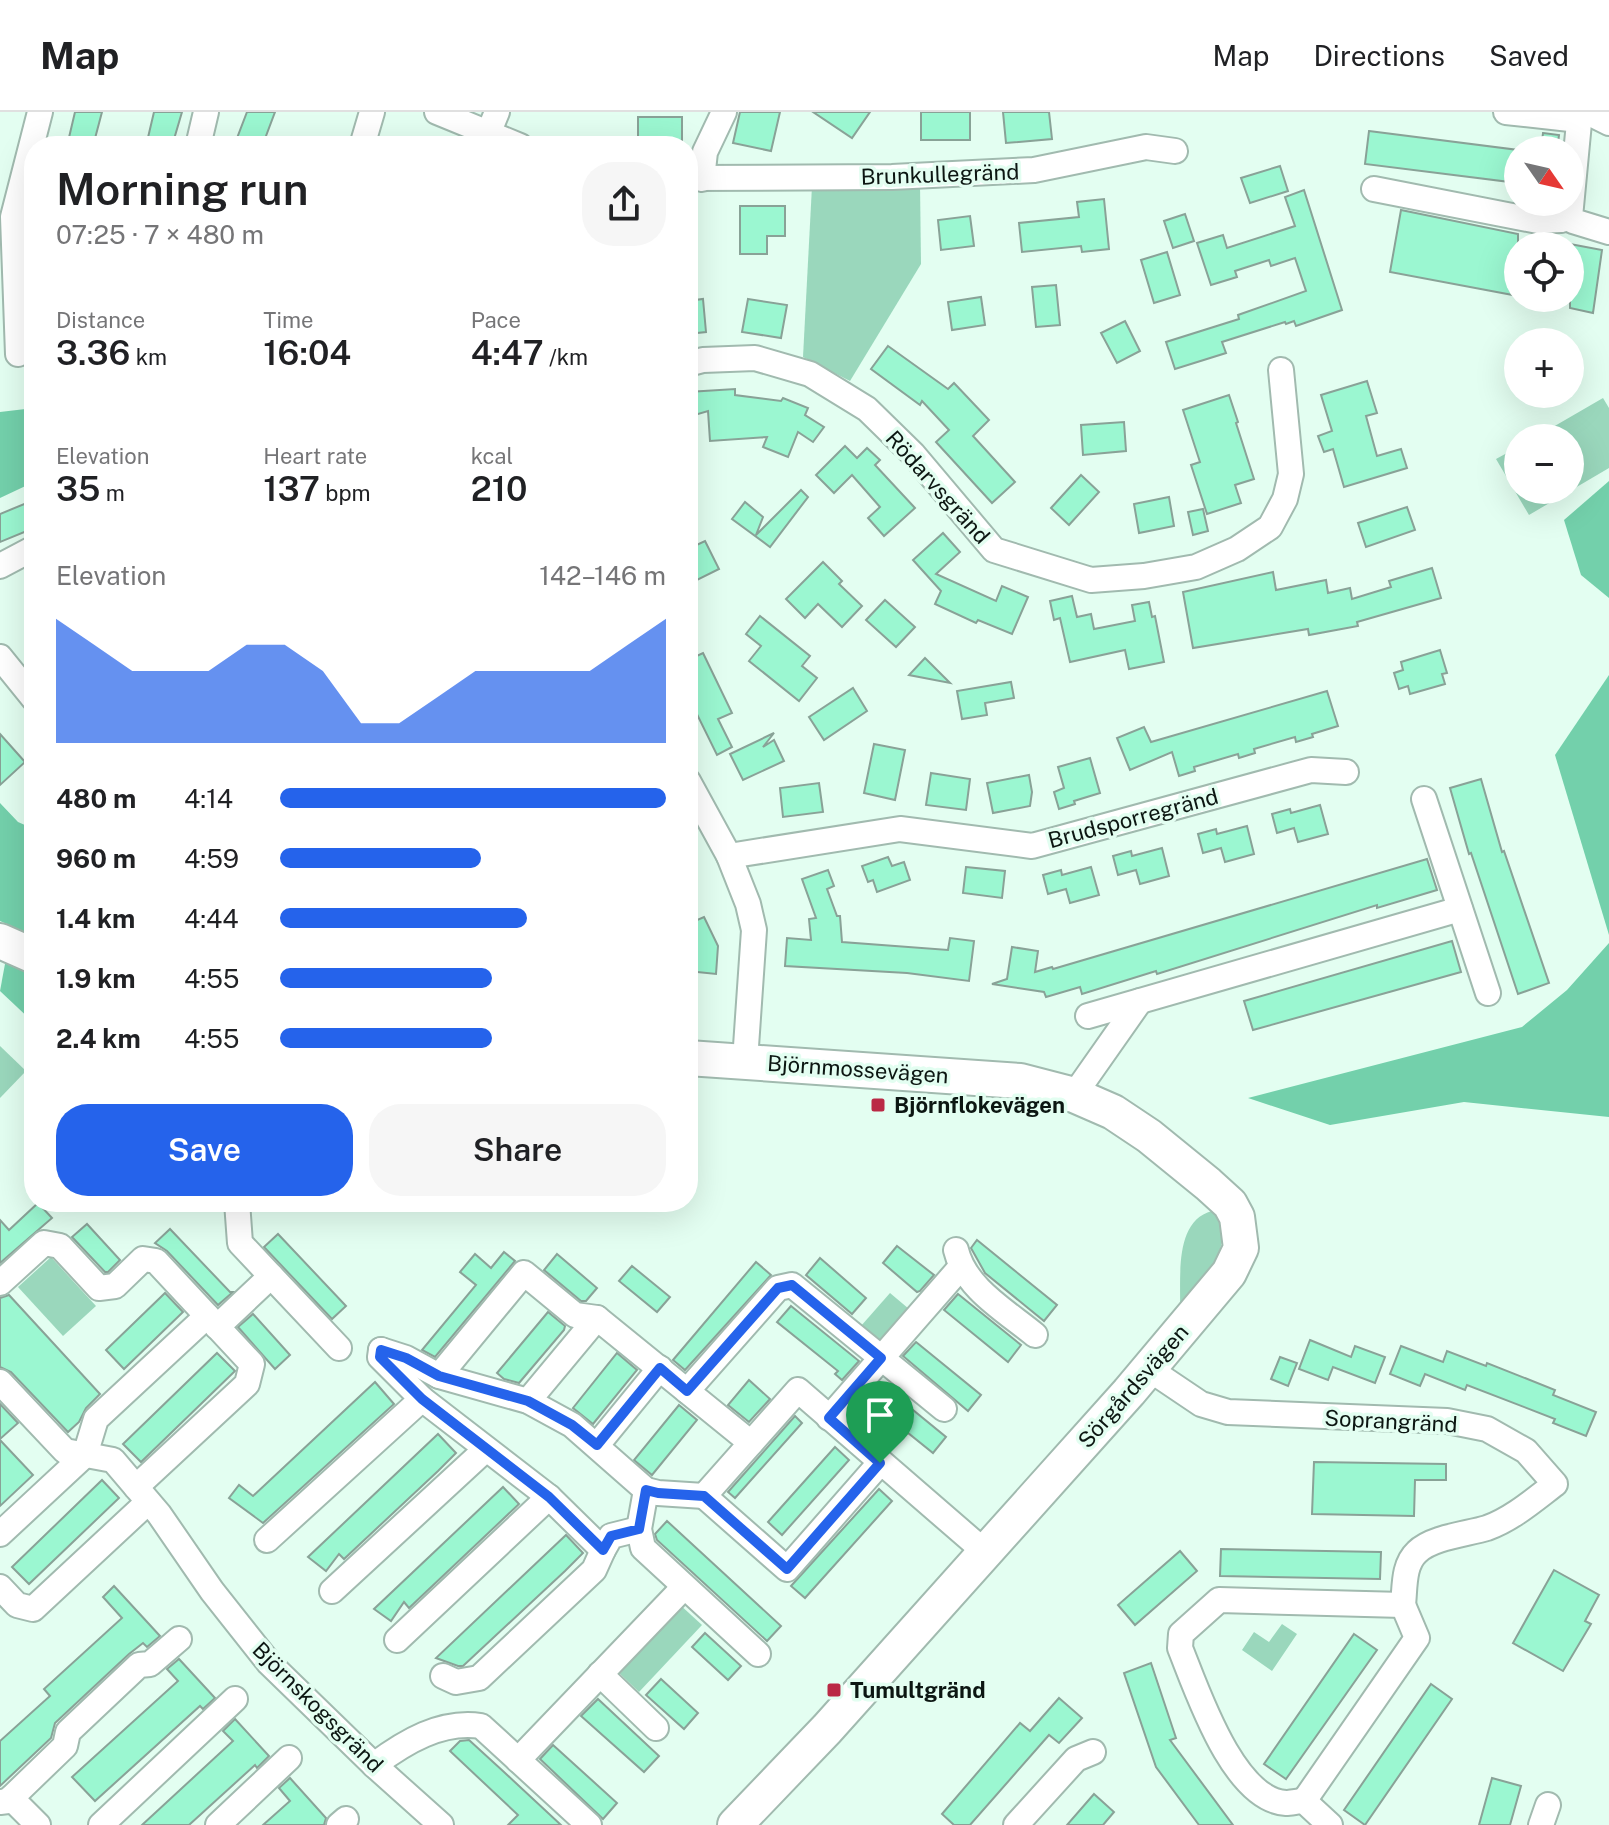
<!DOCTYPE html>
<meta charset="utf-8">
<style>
:root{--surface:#fff;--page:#f6f6f6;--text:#202124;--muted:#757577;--line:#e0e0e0;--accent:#2563eb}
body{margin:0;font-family:"Public Sans",sans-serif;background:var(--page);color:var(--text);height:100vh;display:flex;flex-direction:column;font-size:30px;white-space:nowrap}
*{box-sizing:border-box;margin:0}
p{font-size:26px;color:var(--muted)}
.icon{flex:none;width:44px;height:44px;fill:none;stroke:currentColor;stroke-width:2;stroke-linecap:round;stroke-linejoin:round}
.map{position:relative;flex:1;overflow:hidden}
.panel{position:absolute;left:24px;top:24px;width:674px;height:1076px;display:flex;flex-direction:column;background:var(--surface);border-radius:32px;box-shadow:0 8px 32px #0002}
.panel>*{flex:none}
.needle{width:52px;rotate:124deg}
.buttons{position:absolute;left:1504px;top:24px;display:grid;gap:16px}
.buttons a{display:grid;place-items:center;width:80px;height:80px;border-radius:50%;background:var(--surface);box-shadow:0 8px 32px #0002;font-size:40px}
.pin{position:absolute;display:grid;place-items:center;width:68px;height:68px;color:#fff;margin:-82px -34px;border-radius:50% 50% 50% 0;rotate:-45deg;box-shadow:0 0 8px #0007}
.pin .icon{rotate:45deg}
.round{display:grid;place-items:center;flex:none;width:84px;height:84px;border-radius:32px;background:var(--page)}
.headline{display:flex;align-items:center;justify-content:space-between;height:136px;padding:0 32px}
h1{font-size:44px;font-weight:600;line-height:60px}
.figures{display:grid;grid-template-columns:repeat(3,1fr);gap:12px;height:136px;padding:8px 32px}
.figures div{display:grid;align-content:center}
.figures b{font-size:34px;font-weight:600}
.figures small{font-size:22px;font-weight:400}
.figures p{font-size:22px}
.chart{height:224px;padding:16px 32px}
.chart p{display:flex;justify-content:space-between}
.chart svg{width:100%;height:144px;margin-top:8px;fill:var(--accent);opacity:.7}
.action{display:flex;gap:16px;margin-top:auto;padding:16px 32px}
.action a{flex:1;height:92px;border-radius:32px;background:var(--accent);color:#fff;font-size:32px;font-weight:600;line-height:92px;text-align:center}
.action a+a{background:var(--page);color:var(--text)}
ul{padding:0 32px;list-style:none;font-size:26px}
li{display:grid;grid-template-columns:128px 96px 1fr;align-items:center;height:60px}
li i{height:20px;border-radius:10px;background:var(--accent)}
header{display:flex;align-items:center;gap:48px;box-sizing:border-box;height:112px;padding:0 40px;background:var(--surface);border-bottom:2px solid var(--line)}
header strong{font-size:38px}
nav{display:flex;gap:44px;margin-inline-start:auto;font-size:28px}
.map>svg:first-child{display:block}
.green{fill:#9ad7bc}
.forest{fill:#73d0ab}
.building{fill:#9bf7d1;stroke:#89a297;stroke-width:2}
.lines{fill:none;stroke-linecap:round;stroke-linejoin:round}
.street-casing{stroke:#a1baaf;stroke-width:28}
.secondary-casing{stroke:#a1baaf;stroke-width:38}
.street{stroke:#fff;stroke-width:24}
.secondary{stroke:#fff;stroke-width:34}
.route-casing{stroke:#fff;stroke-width:16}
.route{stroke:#2563eb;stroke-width:10}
.poi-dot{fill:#ba2945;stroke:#e3fef1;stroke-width:3}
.labels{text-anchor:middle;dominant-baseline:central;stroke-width:7;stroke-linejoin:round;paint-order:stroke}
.street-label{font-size:22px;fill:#0c1612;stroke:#e3fef1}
.poi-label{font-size:22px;font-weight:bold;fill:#0c1612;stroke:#e3fef1;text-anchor:start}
</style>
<header>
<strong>Map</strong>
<nav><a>Map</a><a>Directions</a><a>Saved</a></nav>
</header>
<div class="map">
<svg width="1609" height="1713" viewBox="0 0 1609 1713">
<rect width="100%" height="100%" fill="#e3fef1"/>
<g class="green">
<path d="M920,72L921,152L850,269L803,245L812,74Z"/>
<path d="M1603,286L1609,296V356L1529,403L1496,347L1518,335V378H1570V326H1534Z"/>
<path d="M0,934L26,959L0,986Z"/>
<path d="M1212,1099C1244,1125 1198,1173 1180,1196C1181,1165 1174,1109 1212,1099Z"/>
<path d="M51,1145L96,1194L63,1224L18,1175Z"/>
<path d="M890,1181L909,1197L880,1231L861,1214Z"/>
<path d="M678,1491L702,1513L639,1580L615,1557Z"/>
<path d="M1282,1512L1297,1522L1272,1559L1242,1538L1254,1520L1269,1530Z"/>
</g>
<g class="forest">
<path d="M34,296V370L0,386V300Z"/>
<path d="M1609,369V486L1581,463L1564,408Z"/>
<path d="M1609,563V823L1555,643Z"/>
<path d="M0,691L18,710L34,717V824L0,809Z"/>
<path d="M1609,831V1005L1464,990L1330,1013L1248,986L1522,915L1567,878Z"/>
<path d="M7,841L34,852V911L0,879Z"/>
</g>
<g class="building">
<path d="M75,0H102L93,34H67Z"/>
<path d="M154,0H182L172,34H146Z"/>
<path d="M247,0H275L263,32L254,28L252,34H234Z"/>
<path d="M740,0H780L771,39L733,31Z"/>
<path d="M813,0H870L852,26Z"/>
<rect x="921" y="0" width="49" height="28"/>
<path d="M1003,0H1049L1052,27L1006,31Z"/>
<rect x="638" y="5" width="44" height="29"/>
<path d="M1369,19L1518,38V71L1365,52Z"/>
<path d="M1543,21L1559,23L1557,38H1541Z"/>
<path d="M1280,54L1288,79L1250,91L1241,66Z"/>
<path d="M1304,78L1342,198L1296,214L1294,209L1286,212L1285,210L1222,230L1226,241L1175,257L1166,230L1239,207L1238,203L1306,179L1295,146L1271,154L1269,148L1235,159L1237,165L1211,173L1197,131L1223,123L1227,136L1295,114L1285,85Z"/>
<path d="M1104,87L1109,137L1082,140L1081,134L1022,140L1019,111L1079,105L1077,90Z"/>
<path d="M740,94H785V124H767V142H740Z"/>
<path d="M1401,98L1518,122V184L1390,160Z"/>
<path d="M1185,102L1194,129L1173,136L1164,109Z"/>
<path d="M970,104L974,134L941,138L938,108Z"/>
<path d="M1570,132L1602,138L1593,201L1570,196Z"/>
<path d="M1167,140L1180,183L1154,191L1141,148Z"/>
<path d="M1056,173L1060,213L1036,215L1032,175Z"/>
<path d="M981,185L985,213L952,218L948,190Z"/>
<path d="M703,187L706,220L688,222V189Z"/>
<path d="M748,187L787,193L781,226L742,220Z"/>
<path d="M1125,209L1140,239L1117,251L1101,221Z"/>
<path d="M888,234L948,277L954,271L989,308L973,324L1015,370L992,391L936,330L949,318L922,289L920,293L871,257Z"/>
<path d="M1367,269L1377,301L1366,304L1377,344L1401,337L1407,356L1344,375L1333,337L1324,340L1318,324L1332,319L1321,283Z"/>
<path d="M735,277V283L781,289L783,286L808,296L805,303L824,315L813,330L798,320L788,345L763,335L767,325L710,329L708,299L688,305V280Z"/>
<path d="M1229,283L1238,310L1236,311L1254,367L1235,373L1241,391L1207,402L1191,353L1200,350L1183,298Z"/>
<path d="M1124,310L1126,339L1083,343L1081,313Z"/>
<path d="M845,334L857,346L867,336L880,348L875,353L915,396L884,424L868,406L880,395L852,363L834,381L816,363Z"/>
<path d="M1081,363L1099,380L1069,413L1051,396Z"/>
<path d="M801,378L808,385L770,435L732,407L745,390L763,405L756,423Z"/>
<path d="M1169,385L1174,414L1139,421L1134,392Z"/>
<path d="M34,388V416L0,430V402Z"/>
<path d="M1407,395L1415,418L1366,435L1358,411Z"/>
<path d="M1203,397L1208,419L1193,423L1188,400Z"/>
<path d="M943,421L960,440L936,462L996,489L1002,474L1028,485L1012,522L978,508L976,511L935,492L941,479L913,448Z"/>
<path d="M705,429L719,457L695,469L688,454V437Z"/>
<path d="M823,450L842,469L839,472L862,494L842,515L818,492L805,506L786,487Z"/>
<path d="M1432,456L1441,486L1357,510L1358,514L1309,523L1308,517L1193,536L1183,480L1273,460L1276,478L1326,468L1328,481L1350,476L1352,487L1391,475L1389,469Z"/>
<path d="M1072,484L1077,505L1091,502L1094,517L1135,509L1132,493L1149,490L1152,505L1155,504L1164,550L1129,557L1125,538L1070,550L1060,506L1054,508L1050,489Z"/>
<path d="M885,488L915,515L896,535L866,508Z"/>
<path d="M760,504L810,544L802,554L817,566L799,589L749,549L761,534L746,522Z"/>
<path d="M1440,538L1447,561L1442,562L1445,572L1410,582L1408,574L1399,577L1394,561L1403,558L1401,550Z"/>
<path d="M703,541L732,601L718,607L732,635L717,643L688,584V548Z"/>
<path d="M925,546L950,571L909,563Z"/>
<path d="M1011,570L1014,586L985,591L987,603L962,607L957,579Z"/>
<path d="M853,576L867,599L824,628L809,605Z"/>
<path d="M1327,579L1338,614L1312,622L1313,625L1296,630L1295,625L1254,637L1255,641L1239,646L1238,642L1194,655L1195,659L1179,664L1172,640L1130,658L1117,626L1144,615L1151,630Z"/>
<path d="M774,621L763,635L774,628L784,649L743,668L730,642Z"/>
<path d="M0,622L25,650L0,673Z"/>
<path d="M874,632L905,638L895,688L864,681Z"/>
<path d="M1090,646L1100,681L1074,689L1075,692L1059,697L1054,680L1064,676L1058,655Z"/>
<path d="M931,661L970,667L966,698L926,693Z"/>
<path d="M1029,663L1032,680L1030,694L993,701L987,671Z"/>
<path d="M1481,667L1502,740L1504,739L1549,871L1518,882L1471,741L1469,742L1450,676Z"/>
<path d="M819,671L823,700L783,705L780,676Z"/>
<path d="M1320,693L1328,722L1298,730L1294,716L1277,721L1272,702L1290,697L1291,701Z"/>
<path d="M1247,714L1254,742L1225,750L1221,736L1203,741L1198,722L1216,717L1217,722Z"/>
<path d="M1162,736L1169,764L1140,772L1136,758L1118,763L1113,744L1131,739L1132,744Z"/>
<path d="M888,745L892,754L904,750L910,768L877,780L873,768L868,770L862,754Z"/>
<path d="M1427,747L1437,778L1377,796V793L1157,862L1156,859L1082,882L1080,875L1046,885L1044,880L992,872L1007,867L1012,835L1038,839L1035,860L1052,855L1053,857Z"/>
<path d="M966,755L1005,759L1002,786L963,781Z"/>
<path d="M1091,755L1099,783L1070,791L1066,777L1048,782L1043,763L1061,758L1062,763Z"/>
<path d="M828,758L834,774L827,777L837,804H840L842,830L948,838L950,826L974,829L969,869L907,861L785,854L787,826L811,828L809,807L816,806L802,767Z"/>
<path d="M704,805L718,834L716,862L688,859V812Z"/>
<path d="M1452,829L1461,860L1253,918L1244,889Z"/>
<path d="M38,1091L52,1106L0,1151V1108L9,1118Z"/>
<path d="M87,1112L120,1148L108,1160H105L72,1125Z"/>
<path d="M170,1117L230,1180H233L218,1193L167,1139L155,1131Z"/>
<path d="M278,1122L346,1194L332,1207L264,1135Z"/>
<path d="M977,1128L1057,1193L1044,1209L985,1161L971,1136Z"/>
<path d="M897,1134L934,1163L920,1179L917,1180L883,1151Z"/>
<path d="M504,1140L515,1149L435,1245L422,1238L476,1173L460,1160L475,1142L491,1156Z"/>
<path d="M557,1142L597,1176L586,1189H581L544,1158Z"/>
<path d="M820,1146L866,1186L852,1202L806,1163Z"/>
<path d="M756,1150L771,1163L685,1258L673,1248Z"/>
<path d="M632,1154L670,1185L657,1200L619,1169Z"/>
<path d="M165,1181L183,1200L124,1257L106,1238Z"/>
<path d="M958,1182L1021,1233L1008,1250L944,1198Z"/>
<path d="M9,1183L100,1282L86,1296L79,1310L68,1320L11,1260L0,1255V1186Z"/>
<path d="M791,1194L859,1249L842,1268L835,1262L838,1259L777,1210Z"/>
<path d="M548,1200L565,1214L564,1218L519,1271L504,1267L497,1261Z"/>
<path d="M253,1202L290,1243L275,1257L238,1215Z"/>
<path d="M1310,1228L1351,1245L1355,1234L1385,1245L1375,1271L1333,1255L1328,1268L1299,1257Z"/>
<path d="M916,1230L981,1283L968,1299L903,1244Z"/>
<path d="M1401,1234L1443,1250L1447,1239L1486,1254L1487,1251L1555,1278L1553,1283L1596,1300L1586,1324L1553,1311L1555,1307L1467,1273L1465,1278L1425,1262L1420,1274L1390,1262Z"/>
<path d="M217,1241L235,1259L141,1350L123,1332Z"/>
<path d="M617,1241L637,1258L593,1312L573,1296Z"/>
<path d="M1280,1245L1297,1251L1288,1274L1271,1267Z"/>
<path d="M749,1268L770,1287L749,1310L728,1293Z"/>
<path d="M375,1270L394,1292L263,1411L229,1386L239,1373L253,1384Z"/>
<path d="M880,1271L946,1325L933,1341L866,1287Z"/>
<path d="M0,1292L18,1311L0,1327Z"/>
<path d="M679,1293L697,1308L652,1363L634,1348Z"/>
<path d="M795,1304L802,1311L735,1386L728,1380Z"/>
<path d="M438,1322L456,1341L438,1359L344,1447L339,1442L326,1459L308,1445Z"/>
<path d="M0,1328L33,1363L0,1394Z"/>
<path d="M835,1335L849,1348L782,1423L768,1410Z"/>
<path d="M1314,1350L1446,1352V1368H1415L1414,1404L1312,1402Z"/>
<path d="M102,1368L119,1386L29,1472L12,1455Z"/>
<path d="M503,1375L519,1392L501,1409L409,1496L404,1490L391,1509L374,1497Z"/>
<path d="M879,1377L892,1389L805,1486L791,1474Z"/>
<path d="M667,1409L781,1514L767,1529L657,1428L655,1422Z"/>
<path d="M566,1423L583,1441L565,1459L463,1554H458L436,1546Z"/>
<path d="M1221,1437L1381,1440L1380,1467L1220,1464Z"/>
<path d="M1180,1439L1197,1459L1135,1513L1118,1493Z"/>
<path d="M1554,1458L1599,1483L1585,1509L1591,1512L1563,1559L1513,1531Z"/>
<path d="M114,1474L160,1524L147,1535L143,1531L129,1542L55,1611L51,1626L0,1674V1629L50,1584L44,1577L122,1506L103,1485Z"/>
<path d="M705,1521L741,1554L728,1568L692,1535Z"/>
<path d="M1354,1522L1377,1538L1286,1667L1264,1652Z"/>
<path d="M179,1547L215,1586L203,1597L200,1594L95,1689L72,1665L178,1569L167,1557Z"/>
<path d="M1151,1551L1176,1626L1170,1628L1233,1713H1199L1156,1655L1124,1561Z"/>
<path d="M661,1567L698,1601L684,1617L646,1583Z"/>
<path d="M1431,1572L1452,1587L1365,1713L1344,1698Z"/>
<path d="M1059,1586L1082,1606L1059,1631L1049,1623L970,1713H954L942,1702L1020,1611L1030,1619Z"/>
<path d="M598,1587L659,1644L644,1660L581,1604Z"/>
<path d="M235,1607L269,1644L257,1656L255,1653L189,1713H142L233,1629L223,1619Z"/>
<path d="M469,1628L504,1660L561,1713H508L518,1703L450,1639L460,1629Z"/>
<path d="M553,1633L617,1691L603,1707L540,1647Z"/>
<path d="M290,1666L326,1706L324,1713H263L290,1689L279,1676Z"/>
<path d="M1492,1666L1521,1674L1510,1713H1479Z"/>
<path d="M1094,1682L1114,1700L1103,1713H1067Z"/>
</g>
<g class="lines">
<defs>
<g id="street">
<path d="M437,0L520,34"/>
<path d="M1506,0L1579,8"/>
<path d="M1580,0L1570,105L1573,109L1609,120"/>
<path d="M1587,0L1609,11"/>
<path d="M198,34L206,0"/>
<path d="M362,34L372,0"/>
<path d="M483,34L497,0"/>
<path d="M688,66L892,65L1034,58L1146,35L1175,39"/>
<path d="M702,67L705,40L724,0"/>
<path d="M1374,77L1538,109L1561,108L1570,105"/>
<path d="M18,242L13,105L40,0"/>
<path d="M688,252L703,248L755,246L810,262L867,297L913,342L994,438L1091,468L1144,464L1196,455L1237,437L1270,415L1285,387L1291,362L1281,258"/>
<path d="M0,454L34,436"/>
<path d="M0,545L34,587"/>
<path d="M688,669L729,744L748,792L754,818L745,949"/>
<path d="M1424,687L1488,881"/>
<path d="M729,744L900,717L1032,734L1311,658L1346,660"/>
<path d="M1088,904L1460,797"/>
<path d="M1074,983L1140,889"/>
<path d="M237,1090L240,1131L339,1236"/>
<path d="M956,1138C965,1176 1006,1199 1035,1223"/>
<path d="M0,1171L44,1131L60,1134L99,1176L115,1174L143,1147L156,1149L252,1252L247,1272L136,1375"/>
<path d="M217,1215L271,1164"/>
<path d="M381,1238L406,1246L439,1264L528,1289L572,1313L646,1378L658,1381L704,1384"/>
<path d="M381,1238L380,1245L422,1287L549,1385L603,1438L611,1424L639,1417"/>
<path d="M1149,1257L1201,1292L1228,1300L1447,1309L1487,1317L1526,1339L1555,1372C1534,1388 1512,1407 1487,1416C1468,1422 1432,1425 1417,1440C1403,1453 1405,1475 1403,1493L1219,1488L1181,1522L1180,1536C1197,1578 1233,1688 1286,1691C1291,1691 1298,1689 1304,1689L1330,1713"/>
<path d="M439,1264L524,1161L575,1203L597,1206L751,1331"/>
<path d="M0,1270L65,1339L113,1348L159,1402L212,1479L269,1551L374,1653L441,1713"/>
<path d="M687,1279L778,1176L792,1173L944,1297"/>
<path d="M528,1289L597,1206"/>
<path d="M829,1306L960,1156"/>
<path d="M597,1333L660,1256"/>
<path d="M880,1351L787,1457L704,1384L798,1278L985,1440"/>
<path d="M646,1378L639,1417L643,1436L758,1542"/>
<path d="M0,1422L85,1343L96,1307L207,1204"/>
<path d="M267,1428L422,1287"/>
<path d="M0,1475L17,1493L33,1497L148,1390"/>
<path d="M332,1479L485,1338"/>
<path d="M397,1528L549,1385"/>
<path d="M600,1562L656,1616"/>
<path d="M443,1564L456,1570L479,1566L594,1458L603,1438"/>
<path d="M518,1648L684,1475"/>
<path d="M374,1653C405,1630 441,1608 481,1614L589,1713"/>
<path d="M11,1686L38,1713"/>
<path d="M1304,1689L1417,1526L1403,1493"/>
<path d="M0,1690L8,1689L65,1634L68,1620L139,1553L150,1552L179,1527"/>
<path d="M101,1713L235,1587"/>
<path d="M218,1713L289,1646"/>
<path d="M339,1713L346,1707"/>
<path d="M1016,1713L1076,1647L1093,1640"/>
<path d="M1541,1713L1548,1693"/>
</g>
<g id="secondary">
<path d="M0,829L34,844"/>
<path d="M688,946L1020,969L1074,983L1113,1000L1149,1024L1208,1072L1230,1092L1237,1105L1241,1136L1229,1161L1129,1280L827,1617L735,1713"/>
</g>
</defs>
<use href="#street" class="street-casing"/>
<use href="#secondary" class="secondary-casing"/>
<use href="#street" class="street"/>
<use href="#secondary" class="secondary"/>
</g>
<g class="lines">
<defs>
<path id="route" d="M792,1173L881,1246L829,1306L880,1351L787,1457L704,1384L658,1381L646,1378L639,1417L611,1424L603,1438L549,1385L422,1287L380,1245L381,1238L406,1246L439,1264L528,1289L572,1313L597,1333L660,1256L687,1279L778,1176Z"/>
</defs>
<use href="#route" class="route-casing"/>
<use href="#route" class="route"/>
</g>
<g class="poi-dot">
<rect x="870" y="985" width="16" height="16" rx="4"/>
<rect x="826" y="1570" width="16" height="16" rx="4"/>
</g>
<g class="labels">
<g class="street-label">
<text transform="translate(940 62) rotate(-2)">Brunkullegränd</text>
<text transform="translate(938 375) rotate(48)">Rödarvsgränd</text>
<text transform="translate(1133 706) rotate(-15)">Brudsporregränd</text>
<text transform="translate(858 957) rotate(4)">Björnmossevägen</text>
<text transform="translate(1133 1274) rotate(-49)">Sörgårdsvägen</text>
<text transform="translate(1391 1309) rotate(3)">Soprangränd</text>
<text transform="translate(318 1595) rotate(45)">Björnskogsgränd</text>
</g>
<g class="poi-label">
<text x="894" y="993">Björnflokevägen</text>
<text x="850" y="1578">Tumultgränd</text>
</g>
</g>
</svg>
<div class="buttons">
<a><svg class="needle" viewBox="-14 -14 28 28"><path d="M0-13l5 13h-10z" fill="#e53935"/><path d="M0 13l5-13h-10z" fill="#757577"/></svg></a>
<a><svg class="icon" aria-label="locate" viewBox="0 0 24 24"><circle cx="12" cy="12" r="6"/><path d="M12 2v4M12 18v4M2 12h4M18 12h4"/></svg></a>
<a>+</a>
<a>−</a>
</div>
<div class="pin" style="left:880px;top:1351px;background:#1e9e55"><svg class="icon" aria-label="arrive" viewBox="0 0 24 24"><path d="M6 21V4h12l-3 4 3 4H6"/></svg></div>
<section class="panel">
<div class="headline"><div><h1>Morning run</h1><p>07:25 · 7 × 480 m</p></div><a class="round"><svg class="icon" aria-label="share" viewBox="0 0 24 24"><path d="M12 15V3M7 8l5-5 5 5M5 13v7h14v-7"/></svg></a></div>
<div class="figures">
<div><p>Distance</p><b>3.36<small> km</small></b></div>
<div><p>Time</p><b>16:04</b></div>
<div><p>Pace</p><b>4:47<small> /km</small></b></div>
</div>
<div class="figures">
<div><p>Elevation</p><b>35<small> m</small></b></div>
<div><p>Heart rate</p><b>137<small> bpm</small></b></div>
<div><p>kcal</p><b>210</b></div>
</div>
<div class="chart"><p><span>Elevation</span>142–146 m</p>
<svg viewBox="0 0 160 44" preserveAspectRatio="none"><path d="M0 44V6L10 14L20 22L30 22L40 22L50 14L60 14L70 22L80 38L90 38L100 30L110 22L120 22L130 22L140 22L150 14L160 6V44z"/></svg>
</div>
<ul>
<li><b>480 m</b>4:14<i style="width:100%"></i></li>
<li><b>960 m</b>4:59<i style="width:52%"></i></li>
<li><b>1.4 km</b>4:44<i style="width:64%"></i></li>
<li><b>1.9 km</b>4:55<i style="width:55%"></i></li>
<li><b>2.4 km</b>4:55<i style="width:55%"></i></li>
</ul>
<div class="action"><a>Save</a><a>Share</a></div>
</section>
</div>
